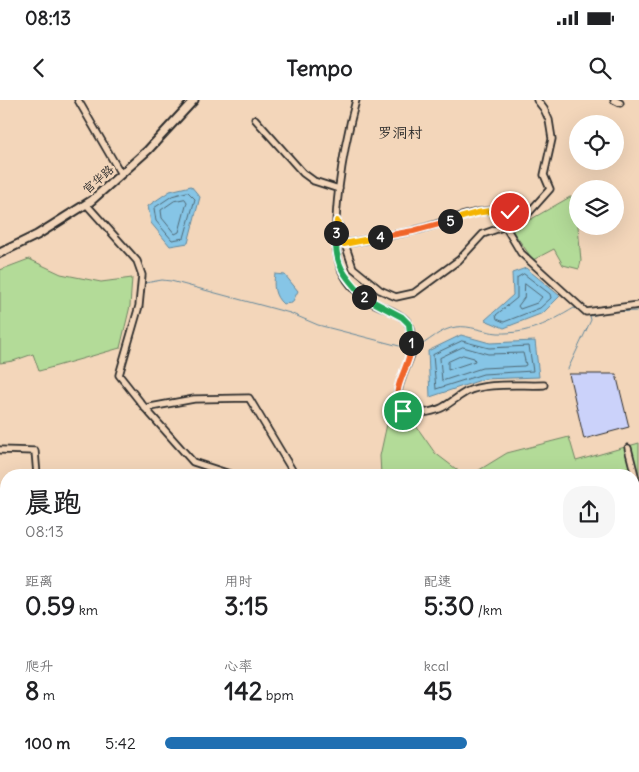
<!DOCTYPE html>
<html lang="zh">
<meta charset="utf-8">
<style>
:root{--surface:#fff;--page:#f6f6f6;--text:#202124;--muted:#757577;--accent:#1f6fb2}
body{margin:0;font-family:Delius,"LXGW WenKai TC",sans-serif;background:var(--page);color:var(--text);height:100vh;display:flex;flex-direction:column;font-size:19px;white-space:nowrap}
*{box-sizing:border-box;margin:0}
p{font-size:16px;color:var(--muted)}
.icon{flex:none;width:28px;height:28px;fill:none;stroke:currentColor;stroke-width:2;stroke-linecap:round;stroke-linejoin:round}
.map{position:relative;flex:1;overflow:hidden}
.sheet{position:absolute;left:0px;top:369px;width:640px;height:304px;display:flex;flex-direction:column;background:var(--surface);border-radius:20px 20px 0 0;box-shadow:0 5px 20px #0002}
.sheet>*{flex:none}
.buttons{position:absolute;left:569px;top:15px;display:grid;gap:10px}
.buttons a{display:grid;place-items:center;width:55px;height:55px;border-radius:50%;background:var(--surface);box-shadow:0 5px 20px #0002;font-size:25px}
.pin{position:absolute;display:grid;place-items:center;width:42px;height:42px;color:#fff;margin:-21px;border:2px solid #fff;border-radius:50%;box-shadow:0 1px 5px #0007}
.km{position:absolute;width:25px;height:25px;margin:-12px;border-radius:50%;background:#222;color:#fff;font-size:14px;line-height:25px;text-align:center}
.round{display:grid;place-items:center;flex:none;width:52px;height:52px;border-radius:20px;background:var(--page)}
.head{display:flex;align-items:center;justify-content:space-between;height:85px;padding:0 25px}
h1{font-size:28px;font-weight:800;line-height:38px}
.metrics{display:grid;grid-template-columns:repeat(3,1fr);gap:8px;height:85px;padding:5px 25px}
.metrics div{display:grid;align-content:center}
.metrics b{font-size:25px;font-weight:800}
.metrics small{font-size:14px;font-weight:400}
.metrics p{font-size:14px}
ul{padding:0 25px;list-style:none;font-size:16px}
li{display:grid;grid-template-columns:80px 60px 1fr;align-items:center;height:38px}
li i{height:12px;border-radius:6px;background:var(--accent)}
.status{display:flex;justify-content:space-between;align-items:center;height:35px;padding:0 25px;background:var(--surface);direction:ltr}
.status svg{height:14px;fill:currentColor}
header{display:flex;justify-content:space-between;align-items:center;height:65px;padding:0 25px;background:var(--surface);font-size:22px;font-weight:800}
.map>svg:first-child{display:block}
.built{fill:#e7d5cd}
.green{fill:#b3db98;stroke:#6f8362}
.water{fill:#86c5e6;stroke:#62879b}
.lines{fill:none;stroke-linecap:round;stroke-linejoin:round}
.shore{stroke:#4f6976;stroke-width:1}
.stream{stroke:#62879b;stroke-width:1}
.building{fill:#cbd2fa;stroke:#2b2b2b}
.minor-casing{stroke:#2b2b2b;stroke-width:9}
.major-casing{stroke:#2b2b2b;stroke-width:11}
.minor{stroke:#f3d6ba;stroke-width:5.5}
.major{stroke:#f3d6ba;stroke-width:7}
.split-1-casing{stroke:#fff;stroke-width:10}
.split-2-casing{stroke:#fff;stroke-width:10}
.split-3-casing{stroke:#fff;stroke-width:10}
.split-4-casing{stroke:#fff;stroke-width:10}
.split-5-casing{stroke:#fff;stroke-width:10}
.split-6-casing{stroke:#fff;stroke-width:10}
.split-1{stroke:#f0652b;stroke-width:6}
.split-2{stroke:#22a559;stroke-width:6}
.split-3{stroke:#22a559;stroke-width:6}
.split-4{stroke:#f5b400;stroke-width:6}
.split-5{stroke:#f0652b;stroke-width:6}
.split-6{stroke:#f5b400;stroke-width:6}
.labels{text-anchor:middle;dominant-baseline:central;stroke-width:5;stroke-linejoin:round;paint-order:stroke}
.street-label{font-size:12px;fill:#2b2b2b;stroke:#f3d6ba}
.quarter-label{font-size:15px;fill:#2b2b2b;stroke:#f3d6ba}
</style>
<div class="status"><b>08:13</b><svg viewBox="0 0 49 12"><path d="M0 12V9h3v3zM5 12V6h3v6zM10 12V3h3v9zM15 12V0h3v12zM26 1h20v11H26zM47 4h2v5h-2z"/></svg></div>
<header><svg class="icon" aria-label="back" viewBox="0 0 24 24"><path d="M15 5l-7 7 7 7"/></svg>Tempo<svg class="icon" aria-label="search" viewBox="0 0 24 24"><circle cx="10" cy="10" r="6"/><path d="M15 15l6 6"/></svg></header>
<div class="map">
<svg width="639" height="672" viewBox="0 0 639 672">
<rect width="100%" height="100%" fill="#f3d6ba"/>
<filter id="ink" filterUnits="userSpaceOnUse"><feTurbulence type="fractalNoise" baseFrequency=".02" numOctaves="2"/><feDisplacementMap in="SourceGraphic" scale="10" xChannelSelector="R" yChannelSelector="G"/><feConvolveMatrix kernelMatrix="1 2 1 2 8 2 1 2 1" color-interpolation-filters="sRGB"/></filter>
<g filter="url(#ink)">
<g class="built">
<path d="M634,600L639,619V672H497L495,666H634Z"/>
<path d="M6,662V666H77L79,672H0V667Z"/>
<path d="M249,666H321L306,672H251Z"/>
</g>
<g class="green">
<path d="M577,96L578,126L581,161L579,169L563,165L554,149L533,160L512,130L570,97Z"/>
<path d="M29,159L61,174L101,182L132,178L130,206L120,248L39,271L33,254L13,261L0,263V170Z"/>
<path d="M414,323L435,353L464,375H381L380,356L387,324Z"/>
<path d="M569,337L576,361L639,343V404L634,407V375H471L507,353Z"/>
</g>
<g class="water">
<path d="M191,86L200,97L188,143L170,146L151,123L148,106L170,91Z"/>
<path d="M526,168L560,196L543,213L504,228L485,220L513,195L512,173Z"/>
<path d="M275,174L285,175L298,191L292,203L283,204C274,196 273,186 275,174Z"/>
<path d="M461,235L490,243L535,241L539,277L484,279L430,297L428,251Z"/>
</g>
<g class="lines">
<g class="shore">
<path d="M188,92L195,99L184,138L172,140L156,121L154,108L172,96Z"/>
<path d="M185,99L187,102L179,132L175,134L162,118L161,110L174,101Z"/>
<path d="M524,174L550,194L551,198L540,208L504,222L497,219L496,215L517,198V178Z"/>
<path d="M525,184L542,197L537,203L520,209L518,206L524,198Z"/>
<path d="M462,241L489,248L529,246L533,271L483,274L436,289L433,255Z"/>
<path d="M463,247L488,254L523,253L526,265L524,266L482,268L442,281L440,258Z"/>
<path d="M463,255L474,258L475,261L448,270V262Z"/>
</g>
<g class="stream">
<path d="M145,183L162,180L171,181L290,213L318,225L411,249"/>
<path d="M415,249C428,242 440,229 456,227C470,225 483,232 498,233C528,234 549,223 574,208L579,210"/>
<path d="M568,269L591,220L590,216L609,212L639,211"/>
</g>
</g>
<g class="building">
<path d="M569,274H616L629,327L584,339Z"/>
<path d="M379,666H491V667L477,672H365Z"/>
</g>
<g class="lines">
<defs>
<g id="minor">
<path d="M78,0L121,74"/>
<path d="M356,0C346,37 324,142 344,175C348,183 358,193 364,198C375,206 404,212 409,225C411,231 413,245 412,251C409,267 381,308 411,314C414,315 419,314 422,313C446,310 447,303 466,292C484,282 522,286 544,285"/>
<path d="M614,0L620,3"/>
<path d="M255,19L303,73L314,81L339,89"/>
<path d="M86,104L137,161L142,175L139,206L119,275L145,308L194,299L249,298L295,375"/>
<path d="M339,126L353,168L380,190L396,197L414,193L459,160L483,134L517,122"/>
<path d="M505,126L521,153L586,212L639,205"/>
<path d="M344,144C368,139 393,136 416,130C447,123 478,105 510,112L517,122L525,117L550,89L544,75L552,39L549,20L544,9L537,0"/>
<path d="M145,308L193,362L233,375"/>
<path d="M628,348L639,391"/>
<path d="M0,350L35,351L37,375"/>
<path d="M0,405L6,399"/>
<path d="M634,440L636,407L639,406"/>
<path d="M634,525L635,556L639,573"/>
<path d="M0,534L6,527"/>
<path d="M0,539L6,545"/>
<path d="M0,616L6,613"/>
<path d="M333,672L348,666"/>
</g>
<path id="major" d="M0,153L37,135L91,101L148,50L194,0"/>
</defs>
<use href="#minor" class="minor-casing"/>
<use href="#major" class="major-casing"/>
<use href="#minor" class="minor"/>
<use href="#major" class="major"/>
</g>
</g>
<g class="lines" filter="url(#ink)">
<defs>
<path id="split-1" d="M403,311C386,290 413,266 411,243"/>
<path id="split-2" d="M364,197L402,217L409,224L411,243"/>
<path id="split-3" d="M336,133C334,164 344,176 364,197"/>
<path id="split-4" d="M336,133L337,121L344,144L380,137"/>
<path id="split-5" d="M380,137L413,131L450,121"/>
<path id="split-6" d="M450,121C471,114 489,108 510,112"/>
</defs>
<use href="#split-1" class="split-1-casing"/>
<use href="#split-2" class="split-2-casing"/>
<use href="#split-3" class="split-3-casing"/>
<use href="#split-4" class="split-4-casing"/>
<use href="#split-5" class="split-5-casing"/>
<use href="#split-6" class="split-6-casing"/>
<use href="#split-1" class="split-1"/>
<use href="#split-2" class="split-2"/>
<use href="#split-3" class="split-3"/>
<use href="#split-4" class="split-4"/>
<use href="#split-5" class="split-5"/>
<use href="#split-6" class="split-6"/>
</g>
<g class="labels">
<g class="street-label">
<text transform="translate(98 79) rotate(-41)">官华路</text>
</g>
<g class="quarter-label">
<text x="400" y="32">罗洞村</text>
</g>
</g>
</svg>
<div class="buttons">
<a><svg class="icon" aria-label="locate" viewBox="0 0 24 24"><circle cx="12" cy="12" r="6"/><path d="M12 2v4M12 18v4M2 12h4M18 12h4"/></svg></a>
<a><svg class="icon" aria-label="layers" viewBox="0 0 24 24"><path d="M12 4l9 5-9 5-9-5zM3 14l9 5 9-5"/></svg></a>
</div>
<div class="pin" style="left:403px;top:311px;background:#1e9e55"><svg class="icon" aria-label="arrive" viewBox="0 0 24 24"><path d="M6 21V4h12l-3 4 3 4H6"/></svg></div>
<div class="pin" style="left:510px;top:112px;background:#d93025"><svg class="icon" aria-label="check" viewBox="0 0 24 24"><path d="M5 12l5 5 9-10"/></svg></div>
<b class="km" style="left:411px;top:243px">1</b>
<b class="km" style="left:364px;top:197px">2</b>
<b class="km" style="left:336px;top:133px">3</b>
<b class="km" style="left:380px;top:137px">4</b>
<b class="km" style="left:450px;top:121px">5</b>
<section class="sheet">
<div class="head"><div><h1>晨跑</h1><p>08:13</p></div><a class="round"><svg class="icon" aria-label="share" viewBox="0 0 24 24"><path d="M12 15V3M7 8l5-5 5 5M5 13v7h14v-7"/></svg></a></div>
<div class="metrics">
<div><p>距离</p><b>0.59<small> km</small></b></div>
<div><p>用时</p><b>3:15</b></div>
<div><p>配速</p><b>5:30<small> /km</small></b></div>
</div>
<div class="metrics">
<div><p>爬升</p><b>8<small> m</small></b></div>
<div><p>心率</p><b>142<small> bpm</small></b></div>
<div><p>kcal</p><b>45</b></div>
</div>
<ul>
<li><b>100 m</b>5:42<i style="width:67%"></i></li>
</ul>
</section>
</div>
